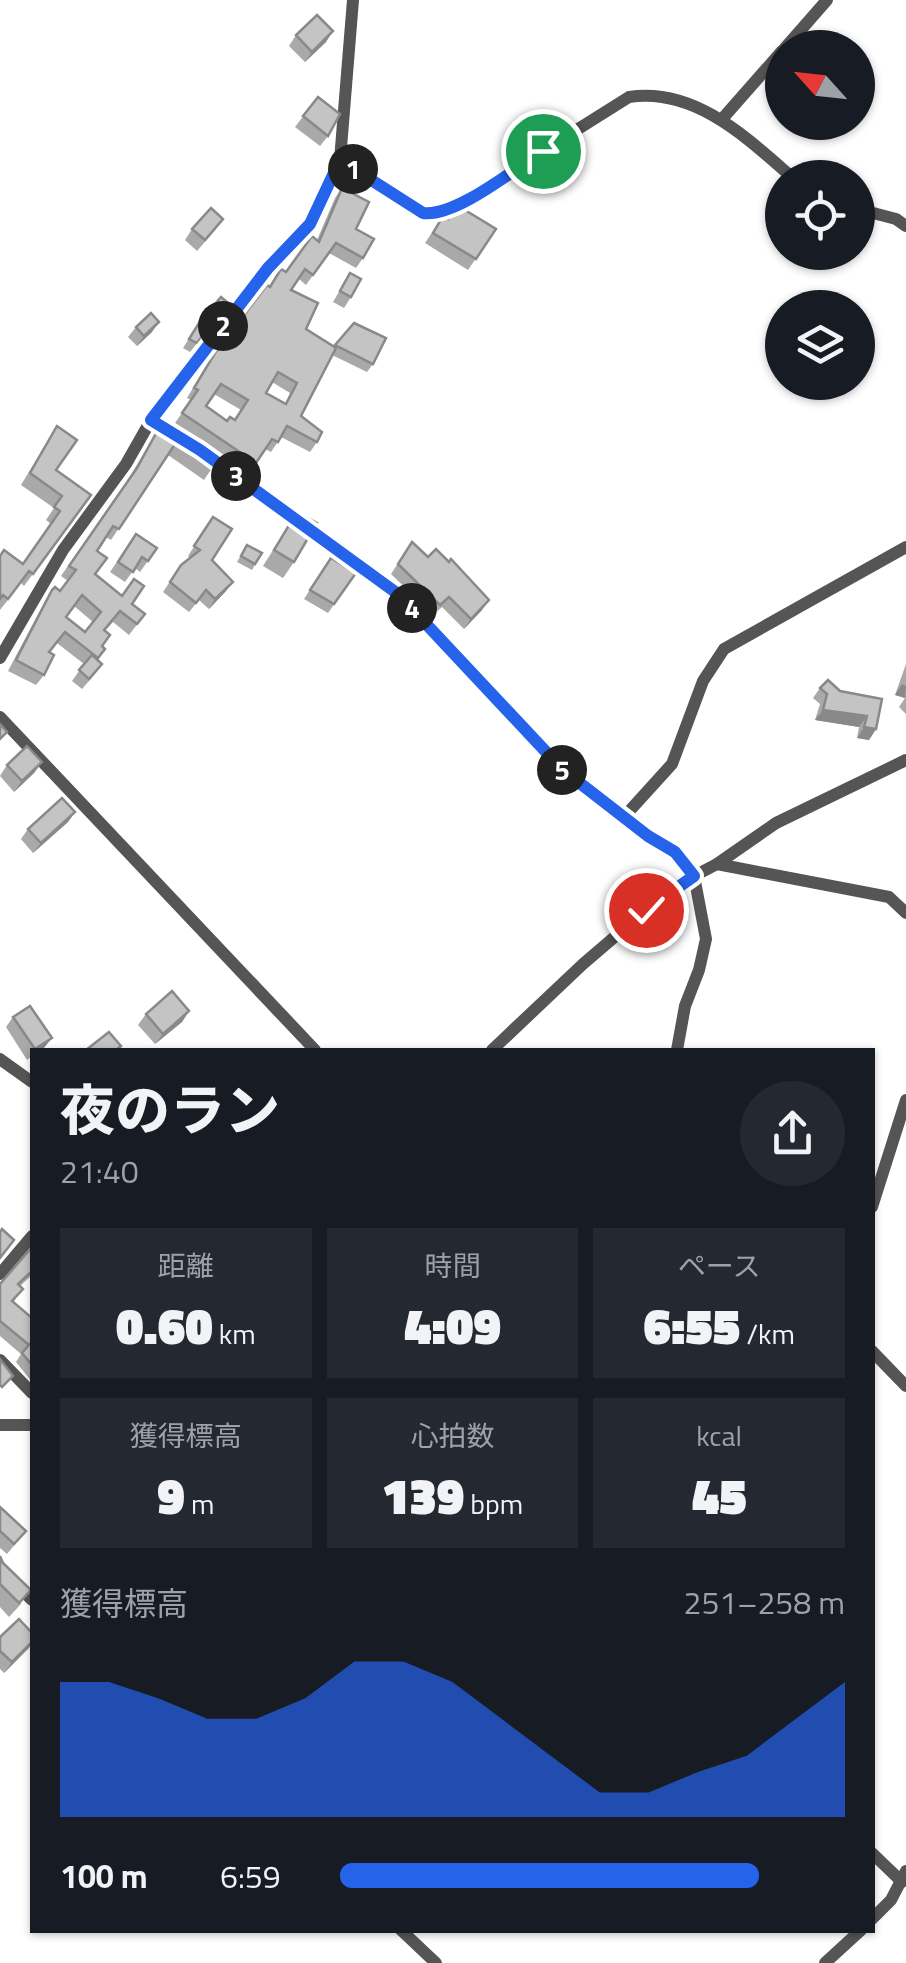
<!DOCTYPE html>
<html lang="ja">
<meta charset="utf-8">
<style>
:root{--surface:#171b24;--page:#242831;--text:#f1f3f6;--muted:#9ea1a6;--accent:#2563eb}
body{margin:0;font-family:"Titillium Web","Noto Sans JP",sans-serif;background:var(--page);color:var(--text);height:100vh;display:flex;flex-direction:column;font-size:38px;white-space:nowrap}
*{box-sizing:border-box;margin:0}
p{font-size:32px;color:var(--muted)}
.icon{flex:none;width:55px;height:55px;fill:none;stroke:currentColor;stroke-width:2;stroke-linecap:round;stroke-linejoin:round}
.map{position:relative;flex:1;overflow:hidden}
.details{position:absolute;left:30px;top:1048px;width:845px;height:885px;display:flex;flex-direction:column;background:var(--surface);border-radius:0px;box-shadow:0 2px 8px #0004}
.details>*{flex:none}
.needle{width:65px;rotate:297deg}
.fabs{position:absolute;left:765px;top:30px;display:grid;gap:20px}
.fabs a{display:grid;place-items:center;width:110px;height:110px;border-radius:50%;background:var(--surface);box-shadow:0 2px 8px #0004;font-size:50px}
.pin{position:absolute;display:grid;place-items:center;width:85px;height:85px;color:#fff;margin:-42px;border:5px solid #fff;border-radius:50%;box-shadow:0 2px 10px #0007}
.km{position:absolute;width:50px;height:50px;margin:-25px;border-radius:50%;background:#222;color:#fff;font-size:28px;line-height:50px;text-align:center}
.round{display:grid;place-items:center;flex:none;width:105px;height:105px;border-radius:52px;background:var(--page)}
.headline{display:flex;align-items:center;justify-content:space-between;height:170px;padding:0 30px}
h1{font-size:55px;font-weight:800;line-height:75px}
.figures{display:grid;grid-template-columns:repeat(3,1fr);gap:15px;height:170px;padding:10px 30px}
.figures div{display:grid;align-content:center;border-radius:0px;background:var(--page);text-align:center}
.figures b{font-size:50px;font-weight:800}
.figures small{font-size:28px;font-weight:400}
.figures p{font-size:28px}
.chart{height:280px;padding:20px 30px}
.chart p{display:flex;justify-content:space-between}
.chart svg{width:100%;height:180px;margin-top:10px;fill:var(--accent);opacity:.7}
ul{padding:0 30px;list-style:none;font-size:32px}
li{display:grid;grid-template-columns:160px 120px 1fr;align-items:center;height:75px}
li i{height:25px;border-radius:12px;background:var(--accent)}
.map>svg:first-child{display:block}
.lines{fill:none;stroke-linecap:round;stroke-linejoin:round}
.minor{stroke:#555;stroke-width:12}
.wall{fill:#a9a9a9;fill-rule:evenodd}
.shaded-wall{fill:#898989}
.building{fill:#c4c4c4;stroke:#898989;stroke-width:2.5;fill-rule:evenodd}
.route-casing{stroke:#fff;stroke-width:20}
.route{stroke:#2563eb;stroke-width:12}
</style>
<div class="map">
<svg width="906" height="1963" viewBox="0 0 906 1963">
<rect width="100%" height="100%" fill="#fff"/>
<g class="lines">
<g class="minor">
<path d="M785,48L827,0"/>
<path d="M723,118L782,51"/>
<path d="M340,160L423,213L435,215L457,205L629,97C695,87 747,138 793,178"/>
<path d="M858,209L896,219L906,226"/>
<path d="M151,420L183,439"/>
<path d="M204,453L399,594L581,787L647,836L675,852L694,876L706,939L699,970L685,1006L677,1050"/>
<path d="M0,658L63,550L126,464L151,420L268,268L310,224L340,160L353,0"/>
<path d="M0,717L315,1050"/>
<path d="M623,818L672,764L703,681L724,649L906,547"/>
<path d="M717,864L889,897L906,913"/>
<path d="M492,1050L583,964L646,910L694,876L717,864L776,823L906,760"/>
<path d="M0,1059L32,1082"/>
<path d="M872,1207L906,1100"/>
<path d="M0,1274L32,1236"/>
<path d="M872,1351L906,1386"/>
<path d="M0,1360L32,1393"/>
<path d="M0,1425H32"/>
<path d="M0,1569L32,1600"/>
<path d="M872,1853L902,1882"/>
<path d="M872,1919L891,1900L906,1871"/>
<path d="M401,1930L436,1963"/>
<path d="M825,1963L861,1930"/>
</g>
</g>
<g class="wall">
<path d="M296,35L326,42L305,62L289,46Z"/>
<path d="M318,97L328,136L320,146L295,127Z"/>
<path d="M342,188L356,229L363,258L356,268L329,253L306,285L299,279L291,290L306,329L334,346L354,323L373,364L367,372L332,355L301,416L317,442L310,452L281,437L271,452L265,449L249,473L175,423L191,400L187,398L208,363L267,285L270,286L286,272L317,240L335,198ZM272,382L290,393L285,404L266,393ZM214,394L241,410L235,420L227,421L206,406Z"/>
<path d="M443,216L447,219L496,229L468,270L425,243Z"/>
<path d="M192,229H216L197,251L185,240Z"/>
<path d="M350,273L351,297L344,308L333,302Z"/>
<path d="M222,312L190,352L183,348L199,323Z"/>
<path d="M136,327L152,332L137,346L128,337Z"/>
<path d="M57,426L56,470L91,495L24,586L21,583L0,610V556L23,564L51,524L46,520L54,508L21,485Z"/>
<path d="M160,426L218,459L204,480L168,455L111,540L106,537L97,551L95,574L145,614L129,635L113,622L105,631L95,674L82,689L72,681L84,664L57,643L50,653L44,675L36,685L8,671L45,601L55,587L60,591L68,581L61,576L129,478ZM74,606L93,622L85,632L66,617Z"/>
<path d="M297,512L294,562L283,578L263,566Z"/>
<path d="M213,517L212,560L226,591L209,609L199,600L189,612L163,592L181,565L190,558L188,556Z"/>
<path d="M136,534L157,548L140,572L135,568L125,582L110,572Z"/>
<path d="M412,542L482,610L464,629L442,607L433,615L391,574Z"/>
<path d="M247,545L262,553L252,570L237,562Z"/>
<path d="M331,558L356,573L328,613L304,599Z"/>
<path d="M906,664V714L899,707L905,698L895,695Z"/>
<path d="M820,688L882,699L876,729L869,740L857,738L859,727L815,720L820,704L813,698Z"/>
<path d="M42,762L34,773L14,792L0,776L7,765Z"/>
<path d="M75,812L68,822L33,853L21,839L28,829Z"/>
<path d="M189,1011L182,1022L155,1044L138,1025L146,1014Z"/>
<path d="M13,1017L44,1048L42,1050H32V1056L27,1060L6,1027Z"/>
<path d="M32,1247V1280L30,1277L20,1286L14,1302L32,1346V1382L16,1362L21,1354L0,1336V1284Z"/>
<path d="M0,1507L26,1531L7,1554L0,1548Z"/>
<path d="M0,1556L21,1604L9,1617L0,1607Z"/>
<path d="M32,1633V1644L4,1673L0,1669V1637Z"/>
</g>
<g class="shaded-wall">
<path d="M333,31L326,42L305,62L312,52Z"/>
<path d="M159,322L152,332L137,346L144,336Z"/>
<path d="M233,582L226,591L209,609L215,599Z"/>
<path d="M489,600L482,610L464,629L471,619Z"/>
<path d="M902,684L906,686L905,698L895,695Z"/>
<path d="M823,710L867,716L859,727L815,720Z"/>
<path d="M864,727L876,729L869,740L857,738Z"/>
<path d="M42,762L34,773L14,792L22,781Z"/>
<path d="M75,812L68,822L33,853L41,843Z"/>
<path d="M189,1011L182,1022L155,1044L163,1034Z"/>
<path d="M52,1038L44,1048L42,1050H34Z"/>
<path d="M32,1642L29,1648L4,1673L12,1662Z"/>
</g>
<g class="building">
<path d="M317,15L333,31L312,52L296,35Z"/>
<path d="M318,97L340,114L328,136L303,116Z"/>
<path d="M342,188L369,202L356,229L374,239L363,258L336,243L313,275L305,269L291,290L318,303L306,329L336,348L301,416L322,432L317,442L287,426L278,442L272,439L256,463L182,413L198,390L194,388L215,353L267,285L270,287L281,269L286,272L312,236L319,242ZM278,372L297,383L286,404L266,393ZM221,384L248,400L235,420L230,417L227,421L206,406Z"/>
<path d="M460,207L496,229L476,259L433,233L443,216L448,219L453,211Z"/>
<path d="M211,208L223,219L205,240L192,229Z"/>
<path d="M350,273L361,279L351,297L340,291Z"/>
<path d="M221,297L228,303L197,343L189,339L199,323Z"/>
<path d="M151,313L159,322L144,336L136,327Z"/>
<path d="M354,323L386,338L373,364L335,345Z"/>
<path d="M57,426L77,440L56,470L91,495L33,574L29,571L8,599L3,595L0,599V556L4,550L23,564L60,511L54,507L62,496L30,473Z"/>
<path d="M160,426L170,432L172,429L218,459L212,469L175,444L119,529L113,526L97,551L107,558L95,574L122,596L134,579L144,586L132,604L145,614L137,624L120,611L104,630L110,635L102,646L105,649L98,658L65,632L49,652L54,655L44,675L16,660L52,590L55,587L60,591L76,570L69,566L137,468ZM82,595L101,612L85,632L66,617Z"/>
<path d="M297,512L317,523L294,562L274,550Z"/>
<path d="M213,517L232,529L212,560L233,582L215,599L206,590L196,603L170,582L181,565L200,550L194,546Z"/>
<path d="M136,534L157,548L148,561L142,557L133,572L118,562Z"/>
<path d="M412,542L428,557L436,549L449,562L451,559L489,600L471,619L449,597L440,605L398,564Z"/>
<path d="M247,545L262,553L255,564L241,556Z"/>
<path d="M331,558L356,573L334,604L310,590Z"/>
<path d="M92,655L102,664L89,679L79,670Z"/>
<path d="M828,680L840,691L882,699L876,729L864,727L867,716L823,710L827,694L820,688Z"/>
<path d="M0,724L7,732L0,739Z"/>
<path d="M27,746L42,762L22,781L7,765Z"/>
<path d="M62,798L75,812L41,843L28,829Z"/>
<path d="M172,991L189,1011L163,1034L146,1014Z"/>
<path d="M30,1006L52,1038L35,1049L13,1017Z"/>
<path d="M109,1032L121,1046L116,1050H86Z"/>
<path d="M2,1229L14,1240L0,1258V1232Z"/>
<path d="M32,1247V1271L18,1284L23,1289L12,1301L32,1318V1342L30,1344L32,1346V1365L22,1353L29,1345L0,1321V1284Z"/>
<path d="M0,1359L13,1376L2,1387L0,1385Z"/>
<path d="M0,1507L26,1531L14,1544L0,1531Z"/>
<path d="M0,1556L3,1563L31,1590L19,1603L0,1584Z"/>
<path d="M19,1619L32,1633V1642L12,1662L0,1651V1637Z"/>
</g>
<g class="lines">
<defs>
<path id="route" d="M543,151C514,169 456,217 423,213L340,160L310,224L268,268L151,420L200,450L398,594L563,770L648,836L675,852L694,876L646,910"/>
</defs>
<use href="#route" class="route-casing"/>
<use href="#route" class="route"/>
</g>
</svg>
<div class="fabs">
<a><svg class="needle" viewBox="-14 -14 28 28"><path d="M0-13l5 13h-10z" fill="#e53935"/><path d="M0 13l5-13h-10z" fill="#9ea1a6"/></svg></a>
<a><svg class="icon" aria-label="locate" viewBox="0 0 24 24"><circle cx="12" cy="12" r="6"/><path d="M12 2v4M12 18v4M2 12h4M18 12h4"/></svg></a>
<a><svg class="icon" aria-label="layers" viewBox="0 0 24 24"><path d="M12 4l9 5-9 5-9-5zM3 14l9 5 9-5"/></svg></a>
</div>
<div class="pin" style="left:543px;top:151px;background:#1e9e55"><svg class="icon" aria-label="arrive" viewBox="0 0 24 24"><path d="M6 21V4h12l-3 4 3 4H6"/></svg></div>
<div class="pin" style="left:646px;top:910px;background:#d93025"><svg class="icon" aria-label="check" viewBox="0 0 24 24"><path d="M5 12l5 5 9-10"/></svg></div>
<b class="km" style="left:353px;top:169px">1</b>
<b class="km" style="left:223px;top:326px">2</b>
<b class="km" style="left:236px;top:476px">3</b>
<b class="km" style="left:412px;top:608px">4</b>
<b class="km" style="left:562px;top:770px">5</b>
<section class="details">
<div class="headline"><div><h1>夜のラン</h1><p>21:40</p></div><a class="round"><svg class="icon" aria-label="share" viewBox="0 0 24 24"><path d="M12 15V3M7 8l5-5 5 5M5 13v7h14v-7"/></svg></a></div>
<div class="figures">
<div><p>距離</p><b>0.60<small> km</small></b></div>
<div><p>時間</p><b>4:09</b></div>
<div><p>ペース</p><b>6:55<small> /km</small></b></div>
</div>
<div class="figures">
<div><p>獲得標高</p><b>9<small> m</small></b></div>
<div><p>心拍数</p><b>139<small> bpm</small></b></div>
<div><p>kcal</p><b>45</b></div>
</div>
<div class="chart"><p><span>獲得標高</span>251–258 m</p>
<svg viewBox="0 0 160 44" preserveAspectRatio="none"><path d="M0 44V11L10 11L20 15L30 20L40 20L50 15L60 6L70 6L80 11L90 20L100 29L110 38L120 38L130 33L140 29L150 20L160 11V44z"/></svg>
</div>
<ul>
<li><b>100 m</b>6:59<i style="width:83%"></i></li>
</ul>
</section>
</div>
